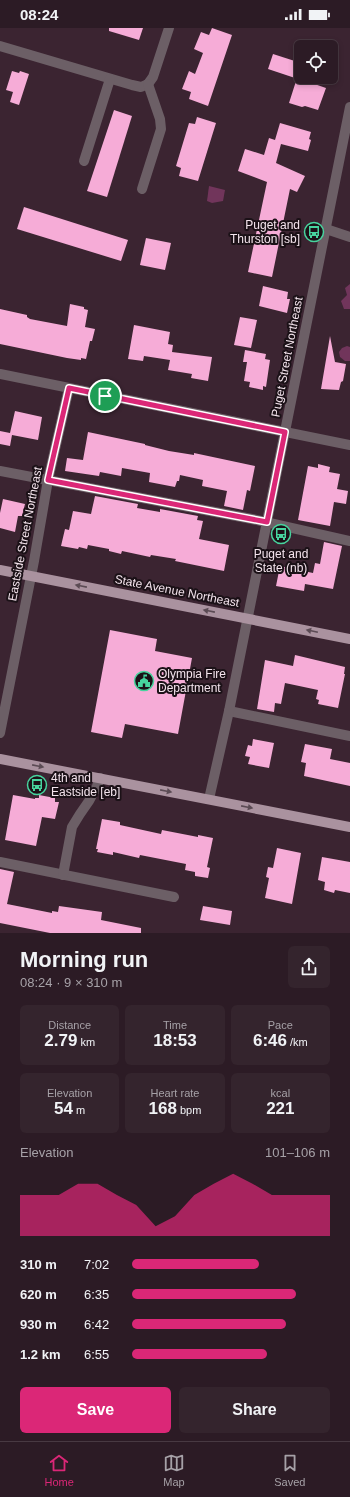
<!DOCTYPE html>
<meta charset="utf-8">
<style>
:root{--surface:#2c1b25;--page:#34242d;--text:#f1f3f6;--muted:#a6a1a7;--line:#483942;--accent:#db2777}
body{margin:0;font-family:Arial,sans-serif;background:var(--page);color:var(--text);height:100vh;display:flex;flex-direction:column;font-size:15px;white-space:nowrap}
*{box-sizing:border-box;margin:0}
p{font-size:13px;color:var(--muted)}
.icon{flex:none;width:22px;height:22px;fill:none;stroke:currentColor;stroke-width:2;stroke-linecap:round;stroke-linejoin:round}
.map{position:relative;height:905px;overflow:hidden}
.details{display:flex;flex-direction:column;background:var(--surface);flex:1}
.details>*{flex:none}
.tools{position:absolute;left:294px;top:12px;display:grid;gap:8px}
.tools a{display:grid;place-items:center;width:44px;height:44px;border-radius:6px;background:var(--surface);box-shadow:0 2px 6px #0003,0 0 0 1px var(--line);font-size:20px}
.pin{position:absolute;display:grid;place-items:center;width:34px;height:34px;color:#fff;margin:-17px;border:2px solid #fff;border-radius:50%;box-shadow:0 1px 4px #0007}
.round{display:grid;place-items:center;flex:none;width:42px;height:42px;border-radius:6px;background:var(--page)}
.overview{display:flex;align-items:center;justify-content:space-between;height:68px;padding:0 20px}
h1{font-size:22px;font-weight:700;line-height:30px}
.metrics{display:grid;grid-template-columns:repeat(3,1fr);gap:6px;height:68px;padding:4px 20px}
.metrics div{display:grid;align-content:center;border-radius:6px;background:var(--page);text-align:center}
.metrics b{font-size:17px;font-weight:700}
.metrics small{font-size:11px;font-weight:400}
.metrics p{font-size:11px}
.chart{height:112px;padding:8px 20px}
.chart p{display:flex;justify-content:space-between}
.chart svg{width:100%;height:72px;margin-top:4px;fill:var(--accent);opacity:.7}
.action{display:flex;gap:8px;margin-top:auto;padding:8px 20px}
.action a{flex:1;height:46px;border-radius:6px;background:var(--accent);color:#fff;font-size:16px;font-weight:700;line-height:46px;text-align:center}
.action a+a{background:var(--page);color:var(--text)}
ul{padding:0 20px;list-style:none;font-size:13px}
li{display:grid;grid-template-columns:64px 48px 1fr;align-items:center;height:30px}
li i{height:10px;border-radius:5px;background:var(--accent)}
.status{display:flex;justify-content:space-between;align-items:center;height:28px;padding:0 20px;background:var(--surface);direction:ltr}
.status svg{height:11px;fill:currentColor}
.dock{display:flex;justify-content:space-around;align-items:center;height:56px;border-top:1px solid var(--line);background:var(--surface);font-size:11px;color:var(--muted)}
.dock a{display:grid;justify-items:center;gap:2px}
.dock .active{color:var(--accent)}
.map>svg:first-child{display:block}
.green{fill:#71355b}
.building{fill:#f6acd7}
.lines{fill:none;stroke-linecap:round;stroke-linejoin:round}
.minor{stroke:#6c5f66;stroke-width:10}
.major{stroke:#aa929f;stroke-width:10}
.oneway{fill:#5b4b54}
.route-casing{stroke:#fff;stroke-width:8}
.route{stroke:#db2777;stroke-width:5}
.labels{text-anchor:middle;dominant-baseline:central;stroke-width:4;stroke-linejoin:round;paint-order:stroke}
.poi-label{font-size:12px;fill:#f4e4ed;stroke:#1b1117;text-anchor:start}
.street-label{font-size:12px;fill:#f4e4ed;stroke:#1b1117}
</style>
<div class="status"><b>08:24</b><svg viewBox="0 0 49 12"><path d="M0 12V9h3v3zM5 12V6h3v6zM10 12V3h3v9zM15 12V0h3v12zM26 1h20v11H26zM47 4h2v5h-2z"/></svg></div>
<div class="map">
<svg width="350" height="905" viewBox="0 0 350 905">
<rect width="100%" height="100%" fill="#3b2431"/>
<g class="green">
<path d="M209,158L225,162L223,173L212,175L207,173Z"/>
<path d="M350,256V281H344L341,273L347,267L345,260Z"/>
<path d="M347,318L350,319V333H345L340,329L339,324L342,320Z"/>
</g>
<g class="building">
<path d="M109,0H143L139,12L109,3Z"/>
<path d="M212,0L232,7L208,78L189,71L191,64L182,61L189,43L195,46L203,25L194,21L201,4L209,7Z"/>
<path d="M273,26L301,35V52L268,41Z"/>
<path d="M12,43L19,45L20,43L29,46L19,77L10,74L13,64L6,62Z"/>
<path d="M297,50L326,60L318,82L305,78L302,79L289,75Z"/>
<path d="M114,82L132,88L107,169L87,163Z"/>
<path d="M197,89L216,95L198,153L179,148L181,140L176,138L189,95L195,96Z"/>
<path d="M280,95L311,104L309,111L311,112L308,123L281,116L276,135L305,148L297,164L290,161L272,249L248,244L267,154L238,143L245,121L264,127L269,110L275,112Z"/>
<path d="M24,179L128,212L121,233L17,201Z"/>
<path d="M146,210L171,215L165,242L140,237Z"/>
<path d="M263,258L288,264L287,271H290L287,285L259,278Z"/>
<path d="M70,276L84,279V281L88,282L85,299L95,301L92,313H90L86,331L81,330V332L67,330L0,316V281L27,287V289L30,291L67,298Z"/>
<path d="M240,289L257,292L251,320L234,317Z"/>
<path d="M134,297L170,304L168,316L173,317L172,324L212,329L208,353L191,350L192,346L168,342L170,332L144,328L143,333L128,331Z"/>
<path d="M330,308L335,334L346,336L343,353L341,354L339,362L321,361Z"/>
<path d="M245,322L266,326L265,331L270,332L266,359L263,358V362L249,359L250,354L244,353L247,334H243Z"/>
<path d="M15,383L42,389L38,412L12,407L10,418L0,416V403L10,405Z"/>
<path d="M88,404L145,416V417L169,423L194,427V425L255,438L250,463L247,462L243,482L224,478L227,463L202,458L203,452L180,447L179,453H177L175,459L149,454L150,445L122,440L121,448L100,444L99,448L65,443L67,430L83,432Z"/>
<path d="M318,436L330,439L329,444L340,446L337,461L348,463L346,476L334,474L330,498L298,492L308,438L318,440Z"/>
<path d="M95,468L138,476L137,480L160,484V481L198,488L197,492L203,493L199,511L229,517L224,543L175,533L176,531L151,527L150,529L122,523L121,526L109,523V521L88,517L87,521L79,519L78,521L61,518L65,501L69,502L73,483L91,486Z"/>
<path d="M3,471L25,476L22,488H18L15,504L0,500V485Z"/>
<path d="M324,514L342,518L333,561L305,556L304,563L276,558L280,538L313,545L315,535L320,536Z"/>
<path d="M110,602L157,611L155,623L192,630L178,706L125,696L122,710L91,704Z"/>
<path d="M295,627L345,639L344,646H345L338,680L318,676L319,672L316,671L318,662L285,655L281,676L275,675L274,684L257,681L265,632L293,638Z"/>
<path d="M253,711L274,715L269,740L248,736L250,729L245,728L248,717L252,718Z"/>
<path d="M305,716L332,721L330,731L350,735V758L304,748L306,735L301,734Z"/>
<path d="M13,767L35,771V770H39V767L55,770V774H59L55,791L42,789L36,818L5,812Z"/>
<path d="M102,791L120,794V797L161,806L162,802L198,809V807L213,810L207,839L210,840L208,850L195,848V844L185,842L186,836L140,827L139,830L113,824V827L97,824L98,821H96Z"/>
<path d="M277,820L301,825L292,876L265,870L269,850L266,849L268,839L273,840Z"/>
<path d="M322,829L350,834V865L335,862L334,865L324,862L325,854L318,852Z"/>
<path d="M0,841L14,844L7,876L52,885V883L58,884L59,878L102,884L101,892L141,900V905H50L0,895Z"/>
<path d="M203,878L232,883L230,897L200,892Z"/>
</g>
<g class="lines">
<g class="minor">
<path d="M0,18L132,57L141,59L148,56"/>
<path d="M148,56L153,49L169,0"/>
<path d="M84,133L110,51"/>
<path d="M142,161L161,101L160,91L148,56"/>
<path d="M326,201L350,209"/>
<path d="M0,346L350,417"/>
<path d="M0,443L252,491L350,513"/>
<path d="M229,683L350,708"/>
<path d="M0,705L34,533L48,452L69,360"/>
<path d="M209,771L229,683L350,79"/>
<path d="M0,834L174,869"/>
<path d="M63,847L72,799L80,786L89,773L97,758L100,750"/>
</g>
<g class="major">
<path d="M0,542L350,611"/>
<path d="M0,731L350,799"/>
</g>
</g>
<defs><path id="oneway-solid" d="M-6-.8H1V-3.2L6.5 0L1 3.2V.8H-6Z"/></defs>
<g class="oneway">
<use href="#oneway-solid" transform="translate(81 558) rotate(-169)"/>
<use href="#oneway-solid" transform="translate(209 583) rotate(-169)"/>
<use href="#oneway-solid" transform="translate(312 603) rotate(-168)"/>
<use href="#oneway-solid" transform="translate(38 738) rotate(11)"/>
<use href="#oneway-solid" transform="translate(166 763) rotate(11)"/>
<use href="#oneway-solid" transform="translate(247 779) rotate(11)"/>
</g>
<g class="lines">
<defs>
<path id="route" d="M69,360L285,404L267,494L48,452Z"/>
</defs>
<use href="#route" class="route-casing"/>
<use href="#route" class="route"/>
</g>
<defs>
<symbol id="bus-ring" viewBox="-11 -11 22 22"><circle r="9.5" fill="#1b1117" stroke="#47d49e" stroke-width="1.5"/><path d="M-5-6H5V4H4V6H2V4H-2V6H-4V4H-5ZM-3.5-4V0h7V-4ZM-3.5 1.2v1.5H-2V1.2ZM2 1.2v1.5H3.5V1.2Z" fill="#47d49e"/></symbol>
<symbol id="civic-ring" viewBox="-11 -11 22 22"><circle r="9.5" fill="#1b1117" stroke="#47d49e" stroke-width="1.5"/><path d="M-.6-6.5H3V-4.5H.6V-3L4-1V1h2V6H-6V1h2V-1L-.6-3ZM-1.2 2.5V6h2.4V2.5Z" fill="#47d49e"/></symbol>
</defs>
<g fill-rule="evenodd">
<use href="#bus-ring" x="303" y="193" width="22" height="22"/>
<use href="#bus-ring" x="270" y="495" width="22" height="22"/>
<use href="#civic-ring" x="133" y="642" width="22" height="22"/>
<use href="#bus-ring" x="26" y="746" width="22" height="22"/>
</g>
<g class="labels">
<g class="poi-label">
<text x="300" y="197" text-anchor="end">Puget and<tspan x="300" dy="14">Thurston [sb]</tspan></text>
<text x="281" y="526" text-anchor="middle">Puget and<tspan x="281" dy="14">State (nb)</tspan></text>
<text x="158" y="646">Olympia Fire<tspan x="158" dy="14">Department</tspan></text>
<text x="51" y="750">4th and<tspan x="51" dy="14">Eastside [eb]</tspan></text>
</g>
<g class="street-label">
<text transform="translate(287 329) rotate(-79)">Puget Street Northeast</text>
<text transform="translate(25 506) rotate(-79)">Eastside Street Northeast</text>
<text transform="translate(177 563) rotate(11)">State Avenue Northeast</text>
</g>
</g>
</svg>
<div class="tools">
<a><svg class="icon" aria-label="locate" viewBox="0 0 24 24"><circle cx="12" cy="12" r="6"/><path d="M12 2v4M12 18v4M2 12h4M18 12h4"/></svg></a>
</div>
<div class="pin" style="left:105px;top:368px;background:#1e9e55"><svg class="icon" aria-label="arrive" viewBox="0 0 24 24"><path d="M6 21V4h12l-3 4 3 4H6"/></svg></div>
</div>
<section class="details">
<div class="overview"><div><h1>Morning run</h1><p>08:24 · 9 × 310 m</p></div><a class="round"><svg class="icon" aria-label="share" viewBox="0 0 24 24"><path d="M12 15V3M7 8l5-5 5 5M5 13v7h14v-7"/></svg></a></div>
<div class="metrics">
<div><p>Distance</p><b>2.79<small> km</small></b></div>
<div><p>Time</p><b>18:53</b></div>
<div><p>Pace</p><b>6:46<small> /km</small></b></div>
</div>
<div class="metrics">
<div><p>Elevation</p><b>54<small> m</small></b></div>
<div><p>Heart rate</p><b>168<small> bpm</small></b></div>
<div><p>kcal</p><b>221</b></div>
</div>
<div class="chart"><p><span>Elevation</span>101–106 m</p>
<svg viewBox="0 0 160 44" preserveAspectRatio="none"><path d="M0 44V19L10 19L20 19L30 12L40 12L50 19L60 25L70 38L80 32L90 19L100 12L110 6L120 12L130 19L140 19L150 19L160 19V44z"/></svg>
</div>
<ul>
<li><b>310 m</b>7:02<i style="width:64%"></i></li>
<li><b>620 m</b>6:35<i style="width:83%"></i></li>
<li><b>930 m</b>6:42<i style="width:78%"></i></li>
<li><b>1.2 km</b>6:55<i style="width:68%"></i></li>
</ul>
<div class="action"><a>Save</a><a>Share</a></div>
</section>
<nav class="dock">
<a class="active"><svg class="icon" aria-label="home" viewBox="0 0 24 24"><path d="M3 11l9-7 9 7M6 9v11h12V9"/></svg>Home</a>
<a><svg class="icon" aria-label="map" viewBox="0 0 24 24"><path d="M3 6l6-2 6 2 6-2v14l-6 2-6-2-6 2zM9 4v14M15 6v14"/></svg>Map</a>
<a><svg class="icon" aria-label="saved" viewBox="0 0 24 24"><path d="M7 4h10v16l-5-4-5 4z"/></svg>Saved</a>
</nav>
